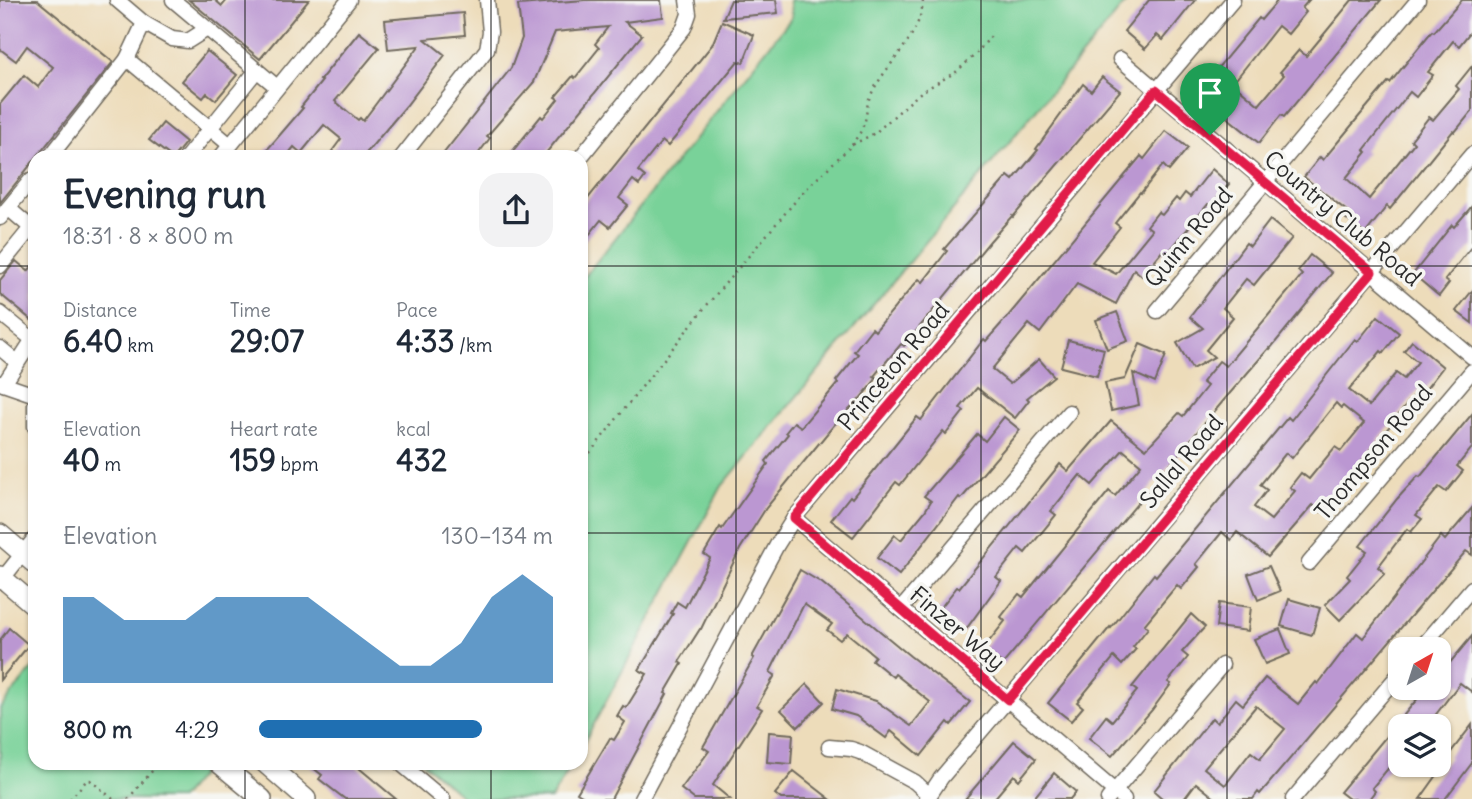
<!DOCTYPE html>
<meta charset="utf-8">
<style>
:root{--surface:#fff;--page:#f2f2f3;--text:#1f2937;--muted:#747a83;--accent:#1f6fb2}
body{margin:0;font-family:Delius,sans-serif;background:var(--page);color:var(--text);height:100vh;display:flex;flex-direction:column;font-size:26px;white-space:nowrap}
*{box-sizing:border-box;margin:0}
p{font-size:23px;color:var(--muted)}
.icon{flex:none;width:38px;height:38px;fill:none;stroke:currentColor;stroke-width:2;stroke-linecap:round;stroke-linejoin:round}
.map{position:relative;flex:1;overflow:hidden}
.sheet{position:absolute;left:28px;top:150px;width:560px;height:620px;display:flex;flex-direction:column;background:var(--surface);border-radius:21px;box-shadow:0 2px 5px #0004}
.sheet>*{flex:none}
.needle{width:46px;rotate:39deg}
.fabs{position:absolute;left:1388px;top:637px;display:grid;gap:14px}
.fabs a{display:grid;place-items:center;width:63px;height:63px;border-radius:14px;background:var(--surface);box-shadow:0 2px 5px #0004;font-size:35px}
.pin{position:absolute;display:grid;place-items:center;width:60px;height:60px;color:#fff;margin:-72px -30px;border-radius:50% 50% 50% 0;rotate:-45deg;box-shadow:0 0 7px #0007}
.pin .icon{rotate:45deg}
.round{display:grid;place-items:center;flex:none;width:74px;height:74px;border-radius:21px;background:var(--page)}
.head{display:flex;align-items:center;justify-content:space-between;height:119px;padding:0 35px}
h1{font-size:38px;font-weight:700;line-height:52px}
.metrics{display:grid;grid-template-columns:repeat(3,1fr);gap:10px;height:119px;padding:7px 35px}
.metrics div{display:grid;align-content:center}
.metrics b{font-size:30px;font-weight:700}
.metrics small{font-size:19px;font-weight:400}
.metrics p{font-size:19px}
.chart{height:196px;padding:14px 35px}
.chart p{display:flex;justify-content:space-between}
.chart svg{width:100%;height:126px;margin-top:7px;fill:var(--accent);opacity:.7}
ul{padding:0 35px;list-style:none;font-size:23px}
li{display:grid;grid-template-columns:112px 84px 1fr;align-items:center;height:52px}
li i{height:18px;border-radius:9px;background:var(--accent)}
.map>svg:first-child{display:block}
.green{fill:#79d299;stroke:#527e62;stroke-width:2}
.building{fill:#bb97d2;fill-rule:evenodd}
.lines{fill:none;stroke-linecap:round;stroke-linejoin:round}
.minor-casing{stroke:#6f695d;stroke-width:17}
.major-casing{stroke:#6f695d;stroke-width:22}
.path{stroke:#6f695d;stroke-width:2.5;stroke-dasharray:2 5;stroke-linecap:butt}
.minor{stroke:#fff;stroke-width:14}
.major{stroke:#fff;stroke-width:19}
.route-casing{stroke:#fff;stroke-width:14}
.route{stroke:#e11d48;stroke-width:9}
.grid{fill:none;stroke:#2b2b2b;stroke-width:2;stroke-opacity:0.55}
.labels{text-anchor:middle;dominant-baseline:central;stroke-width:7;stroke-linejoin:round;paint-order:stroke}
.street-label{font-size:23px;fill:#2b2b2b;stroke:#f6f6f2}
</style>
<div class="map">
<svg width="1472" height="799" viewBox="0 0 1472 799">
<rect width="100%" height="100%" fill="#f6f6f2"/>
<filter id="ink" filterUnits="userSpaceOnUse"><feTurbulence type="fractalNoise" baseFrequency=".0143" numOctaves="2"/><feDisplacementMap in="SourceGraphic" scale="14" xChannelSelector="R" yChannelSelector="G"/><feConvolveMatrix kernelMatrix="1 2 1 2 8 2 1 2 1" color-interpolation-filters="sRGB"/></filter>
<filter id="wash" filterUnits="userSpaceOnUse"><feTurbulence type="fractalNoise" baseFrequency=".00686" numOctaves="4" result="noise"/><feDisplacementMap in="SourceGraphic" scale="28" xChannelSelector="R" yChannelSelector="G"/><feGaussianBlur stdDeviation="1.57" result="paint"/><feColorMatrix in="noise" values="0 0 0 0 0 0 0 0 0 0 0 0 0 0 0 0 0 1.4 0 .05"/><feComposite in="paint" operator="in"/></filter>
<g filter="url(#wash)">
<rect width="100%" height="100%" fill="#eddcba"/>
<g class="green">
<path d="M789,0H1128L722,486L581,748V281L792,17Z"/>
<path d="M35,666V763H189L201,774L180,799H0V708Z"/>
<path d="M423,763H573L551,799H465Z"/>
</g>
<g id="blocks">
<g class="building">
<path d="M0,0H37L113,62L0,203V104L24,75L38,87L53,67L27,46L16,61L0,49Z"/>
<path d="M189,0H215L222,6L227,0H309L260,59Z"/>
<path d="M585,0H661L663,17L625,22L642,35L542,158H507L541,116L543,118L558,99L555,97L573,76L575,78L599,48L595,44L608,27L555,32L534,82L487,136L490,138L475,158H440L511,68L522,38L518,5Z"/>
<path d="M731,0H776L778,13L723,18Z"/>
<path d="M1149,0H1195L1163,40L1157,35L1145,49L1124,31Z"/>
<path d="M1278,0H1309L1302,8L1306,12L1288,34L1278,26L1233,83L1259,105L1284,75L1280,72L1299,50L1306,56L1352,0H1381L1284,117L1281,115L1259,143L1197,93L1259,18L1261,20Z"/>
<path d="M1462,0H1472V30L1459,46L1453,41L1428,72L1433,75L1416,97L1410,92L1364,150L1367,152L1346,178L1369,199L1414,143L1411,140L1429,117L1433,120L1459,89L1456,86L1472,66V111L1455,132L1453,131L1390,209L1387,206L1365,234L1344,217L1348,212L1304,177L1320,157L1323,160L1366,108L1388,82L1390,83L1432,31L1434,32Z"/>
<path d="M463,13L465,35L425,39L445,55L406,106L362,158L356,153L352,158H327L341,139L324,125L301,153L294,147L285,158H260L303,108L301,107L322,81L320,80L359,32L379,48L335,101L358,120L360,118L363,121L419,46L388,49L385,20Z"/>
<path d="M722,21L754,35L743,63L738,61L668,146L662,141L638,171L645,177L639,185L633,180L619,198L628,205L610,227L601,220L581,245V207L712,45Z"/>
<path d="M207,51L237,75L216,100L207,93L203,98L182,81Z"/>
<path d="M1102,77L1120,91L1013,217L1012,216L990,241L904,346L901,344L874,376L877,378L859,400L834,425L766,508L740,549L701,629H700L679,662L682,664L665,693L667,694L611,799H587L577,793L610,738L614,740L625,722L617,716L623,706L626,708L647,674L639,670L673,614L671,613L677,602L685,607L710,558L704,554L720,527L722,529L768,464L766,461L788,434L786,432L794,422L801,427L838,383L836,381L858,354L854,351L872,328L875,331L919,279L923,282L947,251L944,249L1008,176L1013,180L1038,150L1036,149L1083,84L1091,91Z"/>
<path d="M163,123L186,142L173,158L149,140Z"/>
<path d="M1166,131L1188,148L1169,171L1163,165L1141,193L1140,192L1115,223L1120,227L1092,262L1116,274L1152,230L1147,226L1158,212L1162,215L1176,198L1179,201L1185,193L1190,197L1212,169L1229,184L1211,206L1208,204L1167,254L1163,250L1142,276L1134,269L1116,304L1077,284L1040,333L1029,324L992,369L1010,384L1039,359L1054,376L1027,398L1029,400L1015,418L977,388L960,408L964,411L946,434L943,431L900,485L896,482L853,537L831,520L850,496L852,498L917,417L921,420L984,339L986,341L1009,315L1141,156L1144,159Z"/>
<path d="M1472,206V246L1445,280L1449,283L1439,296L1413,274L1452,225L1454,227Z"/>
<path d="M1270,220L1292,238L1254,285L1246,279L1223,308L1233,317L1206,350L1214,357L1192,369L1177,343L1203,328L1190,317L1246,243L1250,246Z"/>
<path d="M1310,255L1332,273L1270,349L1269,348L1224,400L1003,664L983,649L1005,621L1001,617L1019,594L1023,597L1109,491L1115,496L1141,465L1123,450L1092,485L1080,475L1051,511L1056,515L1025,553L1019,548L996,577L1001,581L964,632L938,611L957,587L959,588L1060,464L1068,471L1111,421L1146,449L1179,413L1183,416L1207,386L1202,382L1219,361L1226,366L1302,275L1298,271Z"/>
<path d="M16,261L28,271L35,263V323L0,294V280Z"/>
<path d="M1472,291V323L1456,311Z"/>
<path d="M1117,312L1128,341L1107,349L1096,320Z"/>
<path d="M1378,316L1399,333L1383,353L1381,351L1349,390L1369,406L1396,373L1404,379L1418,362L1404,351L1412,341L1443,367L1425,390L1421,387L1321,512L1313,505L1268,557L1237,532L1231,540L1222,532L1196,564L1199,567L1181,589L1177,585L1144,625L1148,628L1133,647L1136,649L1122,665L1114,657L1077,702L1083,707L1071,721L1048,703L1110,627L1111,628L1154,574L1156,576L1288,417L1291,420L1355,339L1358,341ZM1336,403L1341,408L1343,406L1364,423L1341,451L1335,447L1309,479L1301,473L1290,487L1295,491L1271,520L1254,507L1267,490L1260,485L1286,453L1292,458Z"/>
<path d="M1068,340L1104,349L1097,376L1061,367Z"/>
<path d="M1140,344L1166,355L1155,383L1133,373L1139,405L1111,411L1105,383L1125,379Z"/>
<path d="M1472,414V448L1457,466L1463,471L1446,492L1439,487L1416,515L1422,519L1411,532L1407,529L1378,567L1385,573L1340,620L1325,605L1350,579L1347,576L1367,551L1360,546L1397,499L1418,476L1420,477Z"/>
<path d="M1004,417L1020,430L961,499L959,497L899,575L877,558L895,535L901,540L925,511L931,501L924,496L977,434L985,441Z"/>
<path d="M1472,508V555L1466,551L1260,794L1258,792L1253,799H1216L1196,783L1184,799H1163L1154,791L1212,718L1217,723L1236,699L1243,705L1265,678L1298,704L1316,682L1318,684L1357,633L1363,638L1441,536L1445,540ZM1256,706L1285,729L1260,759L1251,752L1225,785L1204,768Z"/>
<path d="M1269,566L1280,591L1258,600L1248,574Z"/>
<path d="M800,570L822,583L910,656L970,702L951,725L948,722L921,756L891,731L886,738L856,716L832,709L837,689L876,701L911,726L930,702L895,674L893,677L872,660L875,656L847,633L840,640L827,630L832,624L804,604L770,672L775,675L757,706L762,709L713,785L730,799H694L681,789L709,751L703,747L754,658L752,657Z"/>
<path d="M1289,599L1320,608L1312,635L1281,626Z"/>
<path d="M1219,603L1251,607L1248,631L1216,627Z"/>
<path d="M1191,614L1205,627L1182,652L1188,657L1168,682L1171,684L1152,710L1112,756L1089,738L1106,716L1112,721L1137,691L1132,687Z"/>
<path d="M9,628L29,645L0,680V640Z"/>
<path d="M1280,629L1290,654L1265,664L1254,639Z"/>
<path d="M1472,636V692L1460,683L1427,726H1400V754L1372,788L1375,791L1369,799H1349L1340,792L1418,698L1429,688H1438V677Z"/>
<path d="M807,684L824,702L798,727L781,710Z"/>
<path d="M1472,725V763L1445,799H1420L1450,757L1448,756Z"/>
<path d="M769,732L793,734L791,764L767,762Z"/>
<path d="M1014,741L1036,759L1019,780L1014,775L994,799H965Z"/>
<path d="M307,763H353L396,799H345L319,779L322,775Z"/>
<path d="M794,771L830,799H781L775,794Z"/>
<path d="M1054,773L1076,792L1070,799H1033Z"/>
</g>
</g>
</g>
<g filter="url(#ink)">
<use href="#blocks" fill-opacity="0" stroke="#6f695d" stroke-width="2"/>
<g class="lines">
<defs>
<g id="minor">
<path d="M117,0L144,23L127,59"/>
<path d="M173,0L277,87"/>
<path d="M144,23L172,39L188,41L207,29"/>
<path d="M1120,59L1472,357"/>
<path d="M49,158L127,59L230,145"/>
<path d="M186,158L257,70"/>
<path d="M220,158L349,0"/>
<path d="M401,158L487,49L490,32L487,0"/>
<path d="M580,158L684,28L689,14L687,0"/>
<path d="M8,208L35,231"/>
<path d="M0,218L31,180L35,183"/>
<path d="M0,266L31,228"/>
<path d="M1157,311L1418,0"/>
<path d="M0,313L32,339"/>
<path d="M0,348L17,362"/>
<path d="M0,383L35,395"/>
<path d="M4,384L35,336"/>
<path d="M35,404V427"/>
<path d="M794,518L1124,799"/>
<path d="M1309,563L1472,371"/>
<path d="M0,582L35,538"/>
<path d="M901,609L1069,412"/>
<path d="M1420,649L1472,588"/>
<path d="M829,747L851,749L860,752L915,782L929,795"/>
<path d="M400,763L443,799"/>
<path d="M641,799L777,545L794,518L1233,0"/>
<path d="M927,799L941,778L1472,154"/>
<path d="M1108,799L1222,665"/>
<path d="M1293,799L1400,673"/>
</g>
<g id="major">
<path d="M0,534L35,564"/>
<path d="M0,576L35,606"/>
<path d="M219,763L262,799"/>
<path d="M265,763L306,799"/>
</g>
</defs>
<use href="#minor" class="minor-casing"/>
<use href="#major" class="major-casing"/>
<g class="path">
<path d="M852,145C855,139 861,133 863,126C867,118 866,108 869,99C884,64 921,39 923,0"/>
<path d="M581,464L702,311L804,191L852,145L875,133L921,92L956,72L975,55L991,36"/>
<path d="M70,799L86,781L90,780L113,799"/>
<path d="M128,799L159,763"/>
</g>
<use href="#minor" class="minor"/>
<use href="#major" class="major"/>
</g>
</g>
<g class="lines" filter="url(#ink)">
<defs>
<path id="route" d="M1156,90L1372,272L1008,700L794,518Z"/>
</defs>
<use href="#route" class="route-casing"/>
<use href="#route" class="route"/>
</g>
<path class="grid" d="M245,0V158M491,0V158M736,0V799M981,0V799M1227,0V799M0,266H35M581,266H1472M0,533H35M581,533H1472M245,763V799M491,763V799"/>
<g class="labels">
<g class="street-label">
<text transform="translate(1343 218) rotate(40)">Country Club Road</text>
<text transform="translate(1188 237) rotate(-50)">Quinn Road</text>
<text transform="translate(893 366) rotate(-50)">Princeton Road</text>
<text transform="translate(1373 452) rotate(-50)">Thompson Road</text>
<text transform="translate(1181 461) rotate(-50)">Sallal Road</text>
<text transform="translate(958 628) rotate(40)">Finzer Way</text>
</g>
</g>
</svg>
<div class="fabs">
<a><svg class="needle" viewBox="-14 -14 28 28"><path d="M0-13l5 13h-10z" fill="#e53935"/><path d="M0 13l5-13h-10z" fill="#747a83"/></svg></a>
<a><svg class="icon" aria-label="layers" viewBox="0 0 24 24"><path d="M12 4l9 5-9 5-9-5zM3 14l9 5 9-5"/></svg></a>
</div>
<div class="pin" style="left:1210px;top:135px;background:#1e9e55"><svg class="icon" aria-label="arrive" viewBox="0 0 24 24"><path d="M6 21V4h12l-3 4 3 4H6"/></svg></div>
<section class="sheet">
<div class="head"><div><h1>Evening run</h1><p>18:31 · 8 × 800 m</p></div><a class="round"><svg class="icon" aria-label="share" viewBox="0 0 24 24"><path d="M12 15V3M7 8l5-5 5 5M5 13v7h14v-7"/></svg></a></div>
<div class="metrics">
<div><p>Distance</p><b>6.40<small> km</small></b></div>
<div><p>Time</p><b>29:07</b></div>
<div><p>Pace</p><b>4:33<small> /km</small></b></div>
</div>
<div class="metrics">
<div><p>Elevation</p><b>40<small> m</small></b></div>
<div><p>Heart rate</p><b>159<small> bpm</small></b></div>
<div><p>kcal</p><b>432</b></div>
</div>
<div class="chart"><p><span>Elevation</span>130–134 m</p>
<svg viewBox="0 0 160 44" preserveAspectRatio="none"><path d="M0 44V14L10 14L20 22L30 22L40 22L50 14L60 14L70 14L80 14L90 22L100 30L110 38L120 38L130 30L140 14L150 6L160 14V44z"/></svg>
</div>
<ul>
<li><b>800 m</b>4:29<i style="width:76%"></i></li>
</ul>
</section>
</div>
